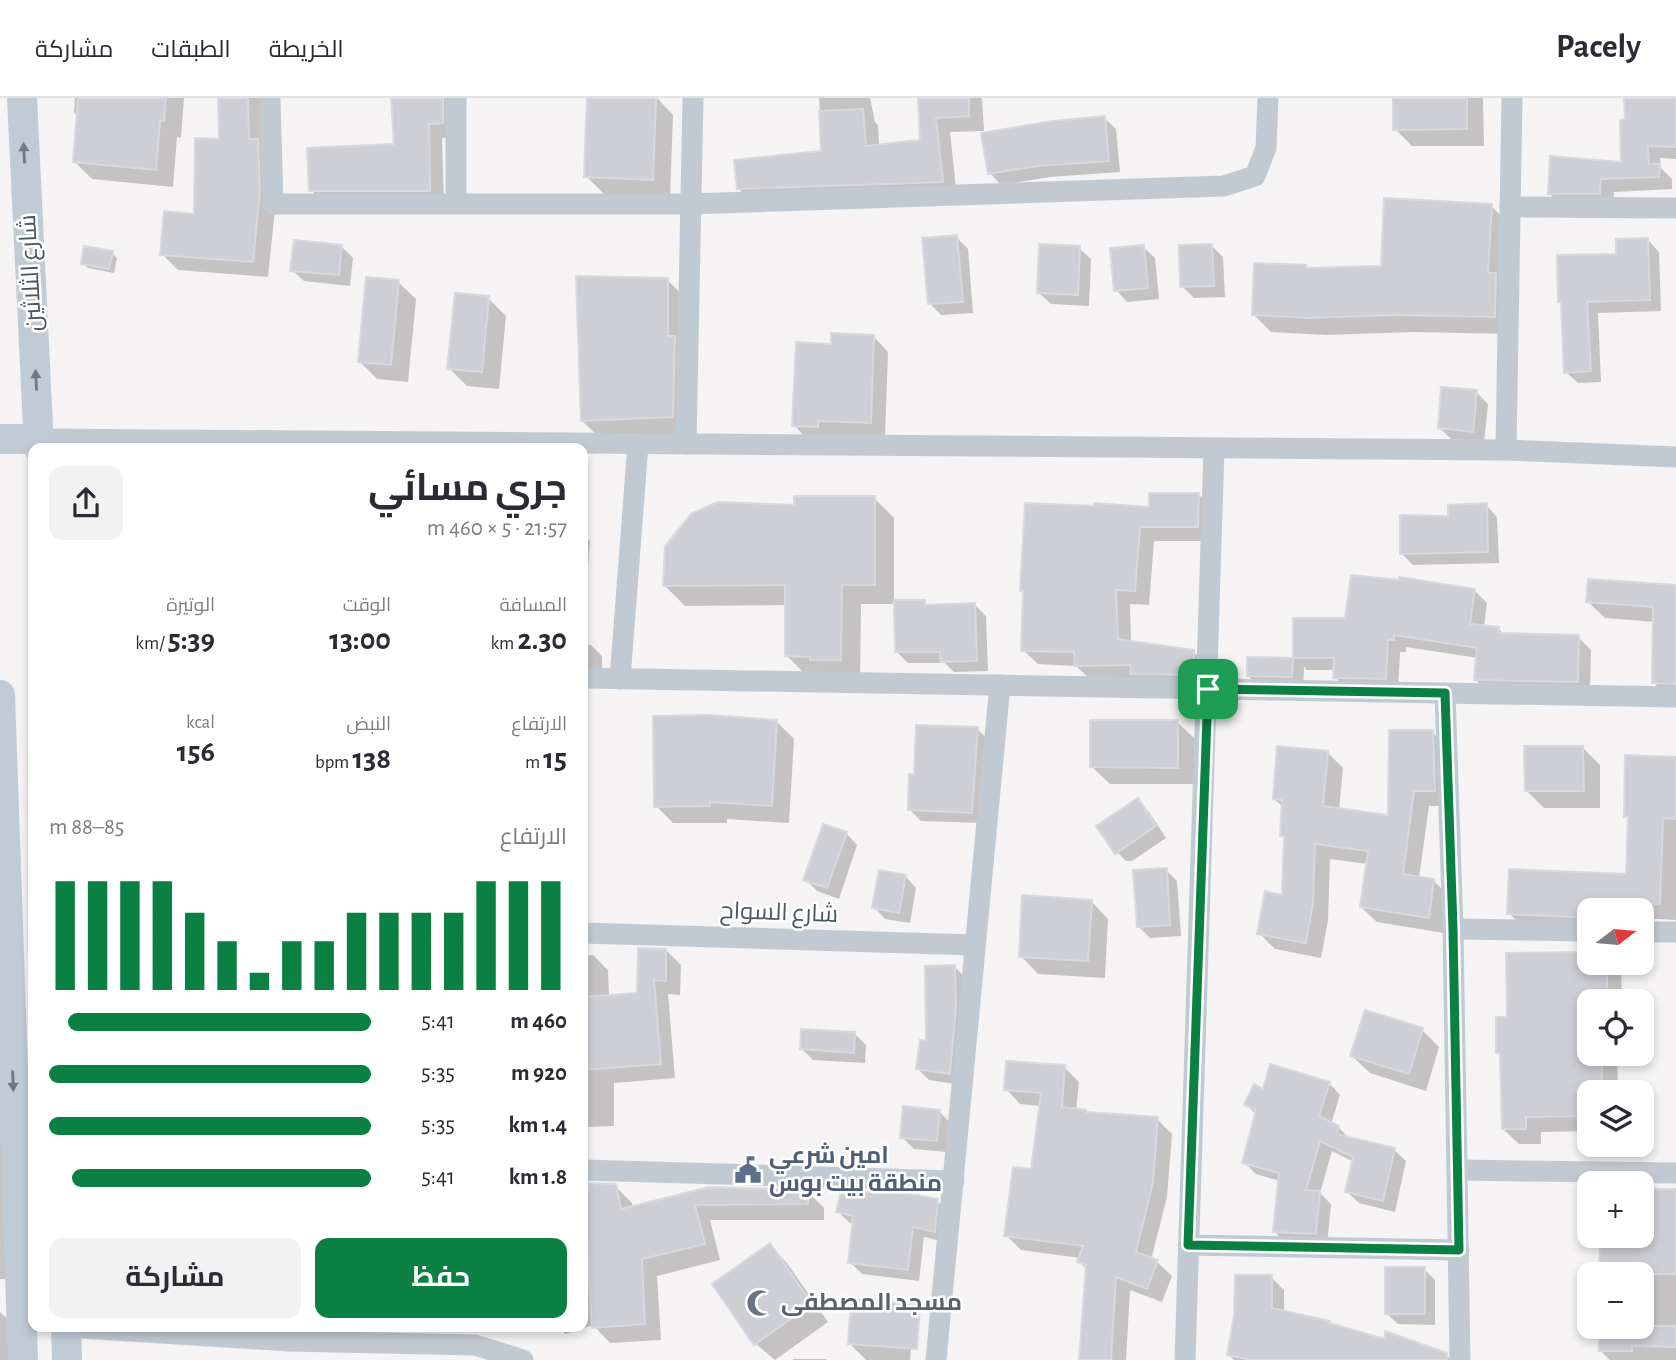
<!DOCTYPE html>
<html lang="ar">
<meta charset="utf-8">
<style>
:root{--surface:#fff;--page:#f2f2f3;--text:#2b2b33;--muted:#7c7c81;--line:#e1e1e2;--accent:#0b8043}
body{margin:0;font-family:"Alegreya Sans",Cairo,sans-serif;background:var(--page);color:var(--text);direction:rtl;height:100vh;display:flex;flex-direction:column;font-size:26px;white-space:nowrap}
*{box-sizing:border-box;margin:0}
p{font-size:23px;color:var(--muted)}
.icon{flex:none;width:38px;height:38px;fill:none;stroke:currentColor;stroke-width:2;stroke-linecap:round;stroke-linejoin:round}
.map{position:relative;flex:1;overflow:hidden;direction:ltr}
.panel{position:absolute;left:28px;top:345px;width:560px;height:889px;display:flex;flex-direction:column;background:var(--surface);border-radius:14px;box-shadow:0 4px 10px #0003;direction:rtl}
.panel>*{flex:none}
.needle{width:46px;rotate:74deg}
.fabs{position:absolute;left:1577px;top:800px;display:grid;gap:14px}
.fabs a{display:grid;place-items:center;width:77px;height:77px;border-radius:14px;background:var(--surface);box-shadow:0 4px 10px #0003;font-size:35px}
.pin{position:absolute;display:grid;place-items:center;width:60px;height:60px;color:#fff;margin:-30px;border-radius:14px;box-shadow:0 4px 10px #0006}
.round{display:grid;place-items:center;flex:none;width:74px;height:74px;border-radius:14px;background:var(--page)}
.headline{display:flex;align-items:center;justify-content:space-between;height:119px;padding:0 21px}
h1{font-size:38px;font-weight:700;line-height:52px}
.metrics{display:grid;grid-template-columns:repeat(3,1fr);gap:10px;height:119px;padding:7px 21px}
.metrics div{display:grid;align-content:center}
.metrics b{font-size:30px;font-weight:700}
.metrics small{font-size:19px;font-weight:400}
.metrics p{font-size:19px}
.chart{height:196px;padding:14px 21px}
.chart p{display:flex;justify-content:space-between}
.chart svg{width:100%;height:126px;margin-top:7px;stroke:var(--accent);stroke-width:6}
.action{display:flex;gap:14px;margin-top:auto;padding:14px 21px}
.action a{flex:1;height:80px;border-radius:14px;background:var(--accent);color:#fff;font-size:28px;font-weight:700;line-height:80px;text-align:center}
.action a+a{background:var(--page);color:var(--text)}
ul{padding:0 21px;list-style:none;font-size:23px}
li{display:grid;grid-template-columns:112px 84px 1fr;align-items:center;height:52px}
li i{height:18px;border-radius:9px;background:var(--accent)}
header{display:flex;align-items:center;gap:42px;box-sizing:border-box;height:98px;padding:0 35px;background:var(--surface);border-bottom:2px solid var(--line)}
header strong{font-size:33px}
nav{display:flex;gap:38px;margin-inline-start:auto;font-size:24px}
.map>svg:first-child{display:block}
.shadow{fill:#0003}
.building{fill:#cdcfd5;stroke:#d7d9de;stroke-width:2}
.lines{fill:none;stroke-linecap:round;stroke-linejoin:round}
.street{stroke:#c1cad2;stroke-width:21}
.secondary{stroke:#c1cbd6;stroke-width:30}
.oneway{fill:#6e7984}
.route-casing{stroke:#fff;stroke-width:14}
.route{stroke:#0b8043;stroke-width:9}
.labels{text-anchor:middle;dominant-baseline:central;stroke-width:5;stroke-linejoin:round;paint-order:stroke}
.street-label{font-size:24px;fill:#4a5661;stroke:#fff}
.service-label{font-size:24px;font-weight:bold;fill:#4e5e75;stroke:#fff;text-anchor:start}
.worship-label{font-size:24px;font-weight:bold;fill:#5b616d;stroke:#fff;text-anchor:start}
</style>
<header>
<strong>Pacely</strong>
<nav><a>الخريطة</a><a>الطبقات</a><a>مشاركة</a></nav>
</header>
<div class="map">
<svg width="1676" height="1262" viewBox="0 0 1676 1262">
<rect width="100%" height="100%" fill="#f5f3f3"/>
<g class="shadow">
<path d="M75,0H184L181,40L177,39L173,89L92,81L74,63L78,19L74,14Z"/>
<path d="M220,0H263L275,111L268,179L178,172L162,156L196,117L220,43Z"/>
<path d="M393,0H455L456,39L442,40L444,106H325L311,92L395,48Z"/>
<path d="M589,0H657L673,17L670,99L604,96L586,78Z"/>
<path d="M819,0H870L875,24L878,27L879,48L922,44L920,0H982L984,33L950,34L957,99L753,105L739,91L823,54Z"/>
<path d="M1394,0H1483L1484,48H1412L1395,31Z"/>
<path d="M1626,0H1676V61L1660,60L1661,70L1672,81V91L1614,94L1613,109L1562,108L1549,95L1623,65Z"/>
<path d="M1104,20L1116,31L1120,74L1050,79L1001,87L990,75Z"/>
<path d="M1491,108L1509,125L1512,236L1414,234L1326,237L1271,234L1253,216L1306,169L1309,172L1382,170Z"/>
<path d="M956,139L968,151L973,215L941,217L929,205Z"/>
<path d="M1648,142L1659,154L1661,213L1598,215L1601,284L1578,285L1566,274L1563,207L1560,204L1618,158Z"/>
<path d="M341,148L353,160L350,188L304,183L292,172Z"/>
<path d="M1212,148L1223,159L1225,199L1194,200L1182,188Z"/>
<path d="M1143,149L1155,160L1159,201L1127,204L1116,192Z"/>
<path d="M1079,150L1091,161L1089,208L1051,206L1039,195Z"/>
<path d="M112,155L117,160L114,175L88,170L82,165Z"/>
<path d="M667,182L684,198L689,335L599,339L582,323Z"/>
<path d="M398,184L416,201L408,284L377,281L359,263Z"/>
<path d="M488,200L506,218L499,291L467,288L449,270Z"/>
<path d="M873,238L888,254L885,340L809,343L794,327L833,248Z"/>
<path d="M1476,294L1488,306L1484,344L1451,341L1439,329Z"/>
<path d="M1199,397L1213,411L1212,443H1154L1149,507L1130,506L1131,545L1194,554L1208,569V591L1091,582L1076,568L1038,566L1023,552L1151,411Z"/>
<path d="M874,400L894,420V504H925L928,508L974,506L986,518L988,573L954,574L945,565H908L896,553V506H861L860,582L806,577L786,557V507L685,508L665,488L796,409Z"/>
<path d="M1486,407L1497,419L1499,465L1413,467L1401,455L1450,420Z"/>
<path d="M583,435L590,443L585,514H583Z"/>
<path d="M1676,488V602H1671L1654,585L1655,524L1605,520L1588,504Z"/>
<path d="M1474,492L1487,505L1484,529L1498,530L1504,537L1578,539L1591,552L1590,597L1489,595L1476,582L1478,560L1406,549V554H1400L1398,593L1348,592L1335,579V572H1307L1304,569L1303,590L1260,589L1248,578L1249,561L1294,562L1295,521L1347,522Z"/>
<path d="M583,547H591L602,558V578L583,587Z"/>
<path d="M777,624L794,641L789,725L727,721V725H673L656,708Z"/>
<path d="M1177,624L1195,641V686H1110L1092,669Z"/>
<path d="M977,631L989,642L983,725L921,723L910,712L916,678Z"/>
<path d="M1432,634L1448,650L1450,708H1429L1419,780L1434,783L1449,798L1444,835L1377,824L1361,809L1368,766L1330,761L1328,822L1321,860L1275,851L1259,835L1284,799L1285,741L1282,737L1283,709L1274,701L1327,654L1343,670L1339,712L1390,719Z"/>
<path d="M1583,650L1600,667V710H1544L1526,692Z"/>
<path d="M1676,660V822L1642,820V812H1589V835L1526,832L1509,815L1627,778L1630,723L1625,719Z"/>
<path d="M1138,703L1149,714L1166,740L1132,763H1126L1114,751Z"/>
<path d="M846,735L857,747L839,801L817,793L805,781Z"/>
<path d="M1166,772L1177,783L1181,838L1150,840L1138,828Z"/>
<path d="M905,778L916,790L910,825L885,821L874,809Z"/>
<path d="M1091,803L1108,821L1105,880L1038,876L1021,858Z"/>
<path d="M666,852L681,867L680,897L668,896L675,980L614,985V1028L584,1029L583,858L593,857L608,872L609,899L639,896Z"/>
<path d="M1589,855V864H1615L1621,871L1622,903H1589V956H1617L1618,994H1589V1033L1541,1034V1046H1519L1503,1031L1502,959L1498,954Z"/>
<path d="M955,869L966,880L961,987L929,982L918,971Z"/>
<path d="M0,928L17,1181H0Z"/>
<path d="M1422,932L1439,949L1426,993L1370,975L1352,958Z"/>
<path d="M855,936L866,947L865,965L813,962L802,951Z"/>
<path d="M1064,969L1079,984L1076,1013L1088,1016L1157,1021L1172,1036L1167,1099L1151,1162L1157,1164L1172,1178L1162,1204L1130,1192L1126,1262H1081L1087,1172L1079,1163L1080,1160L1021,1152L1006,1137L1033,1073L1041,1008L1020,1006L1006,991Z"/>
<path d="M1329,985L1340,997L1331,1026L1338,1029L1350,1041L1394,1052L1406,1063L1395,1114L1359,1105L1347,1094L1354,1064L1332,1053L1320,1095L1331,1106L1327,1147L1286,1145L1274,1133L1280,1083L1256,1076L1244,1064L1257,1017L1246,1007L1264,993Z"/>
<path d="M939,1013L950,1025L948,1054L914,1051L902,1039Z"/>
<path d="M583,1086L615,1088L632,1105L633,1110L808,1094L824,1110V1122H710L720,1162L657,1178L661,1242L610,1245L593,1227L565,1236L558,1228H583Z"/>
<path d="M1642,1092H1676V1262H1610L1601,1253L1642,1228V1176L1600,1175L1602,1138H1642Z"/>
<path d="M937,1103L949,1115L946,1144L924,1139L919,1183L862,1176L850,1164L854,1126L850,1125L838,1114Z"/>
<path d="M769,1147L787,1165L828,1224L775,1262L756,1246Z"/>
<path d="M1424,1171L1435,1182V1227L1398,1226L1386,1215Z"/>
<path d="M1271,1179L1284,1192V1214L1446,1257L1451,1262H1234L1229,1257Z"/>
<path d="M0,1214L18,1230L15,1262H0Z"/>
<path d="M913,1224L910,1262H866L850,1246Z"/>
<path d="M793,1261H826L827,1262H793Z"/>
</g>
<g class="building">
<path d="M78,0H166L164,23H160L156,72L73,64Z"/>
<path d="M218,0H248L249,41H258L260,94L253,164L160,157L164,113L194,116L195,40L219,41Z"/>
<path d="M391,0H443V25L429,26L430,93H309L307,50L394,46Z"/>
<path d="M587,0H656L653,82L584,79Z"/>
<path d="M918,0H969V18L936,20L943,84L737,91L734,62L821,53L819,13L863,11L866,48L920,42Z"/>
<path d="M1393,0H1467V31L1393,32Z"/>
<path d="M1624,0H1676V49L1648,48L1649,66H1660L1659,79L1601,81L1600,96H1548L1550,58L1621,64L1620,22L1625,21Z"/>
<path d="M1105,18L1109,63L1038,68L988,76L981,35L1052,23Z"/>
<path d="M1384,100L1492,106L1488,175H1496L1495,219L1395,217L1307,220L1252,217L1254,165L1306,167V170L1381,168Z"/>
<path d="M957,137L963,204L928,206L922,140Z"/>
<path d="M1648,140L1650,202L1587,204L1591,273L1564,275L1561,204H1558L1557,157L1616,156V141Z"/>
<path d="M294,142L342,147L339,177L290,173Z"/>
<path d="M1039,146L1080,148L1078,197L1037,195Z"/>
<path d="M1212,146L1214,188L1180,189L1179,147Z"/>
<path d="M1144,147L1148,190L1114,193L1110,150Z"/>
<path d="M84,148L113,153L109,171L81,166Z"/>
<path d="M576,178L668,180V238H675L673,319L581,323Z"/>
<path d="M366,179L399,182L391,267L358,264Z"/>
<path d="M455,195L489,198L482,274L447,271Z"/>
<path d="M831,235L874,237L871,325L818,323V329L792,328L796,244L831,246Z"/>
<path d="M1441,289L1477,292L1473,334L1438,330Z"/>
<path d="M1149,395H1199L1198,429H1140L1135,493L1116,492L1118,541L1194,552V577L1130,576L1131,567L1075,568L1074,554L1021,553L1023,493H1020L1025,405L1094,408V405L1149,409Z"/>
<path d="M794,398H875V487H842L841,562H810V559L785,558V487L663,488L665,448L692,415L718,404L794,407Z"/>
<path d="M1487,405L1488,454L1400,456V417L1448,418V407Z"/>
<path d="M1351,477L1399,482V479L1475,491L1470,526L1499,529L1498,535L1579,537L1578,584L1474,582L1477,550L1394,537V542H1388L1386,581L1333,580L1334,560H1293V520H1345Z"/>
<path d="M1588,481L1676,487V586L1652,585L1653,509L1586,504Z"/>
<path d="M894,502H925V507L975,505L977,563L941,564L940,554H895Z"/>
<path d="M1247,559L1293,560L1292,579L1247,578Z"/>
<path d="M709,617L777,622L772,708L710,704V708L654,709L653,618Z"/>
<path d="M1090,622H1178V670L1090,669Z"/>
<path d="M916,627L978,629L972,715L908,712L909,676L914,677Z"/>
<path d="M1389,632H1433L1435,693H1414L1403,776L1434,781L1429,820L1360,809L1368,753L1315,746L1313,805L1306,845L1257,836L1265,793L1282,797L1284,738H1280L1282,702L1273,701L1277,648L1328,653L1323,708L1388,717Z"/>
<path d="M1524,648H1583L1584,693H1525Z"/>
<path d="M1625,657L1676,659V721L1663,720L1660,806L1607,804L1606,812H1589V820L1507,816L1509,771L1626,776L1628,719H1624Z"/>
<path d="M1138,700L1156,728L1115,756L1096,728Z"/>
<path d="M823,726L847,734L827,790L803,782Z"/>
<path d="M1167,770L1170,827L1137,829L1133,772Z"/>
<path d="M879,772L906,777L899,815L872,810Z"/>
<path d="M1022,797L1092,802L1088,863L1019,859Z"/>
<path d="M638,850L666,851V883L654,882L661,966L583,972V899L637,895Z"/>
<path d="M1589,854V864H1607V895H1589V956H1602V994H1589V1018L1526,1019V1031H1502L1500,955H1496V919H1507L1506,855Z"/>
<path d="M955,867L956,908L950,976L916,971L920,942L926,943L925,868Z"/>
<path d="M1365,912L1423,930L1409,976L1350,958Z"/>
<path d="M801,931L855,934L854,955L800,951Z"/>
<path d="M1006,963L1065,967L1062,1009L1086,1012V1014L1158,1019L1153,1084L1136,1154L1158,1162L1147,1191L1116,1179L1111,1262H1079L1086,1167L1077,1164L1083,1148L1004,1138L1013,1069L1031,1071L1041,995L1004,992Z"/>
<path d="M1270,966L1330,984L1319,1018L1339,1028L1336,1036L1395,1050L1383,1103L1345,1094L1353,1059L1320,1043L1306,1092L1320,1093L1316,1136L1273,1134L1279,1075L1242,1065L1256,1012L1244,1007L1254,986L1263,991Z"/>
<path d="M903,1008L940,1012L937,1043L900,1040Z"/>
<path d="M583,1085L616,1086L621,1111L709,1089L808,1092V1106L695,1107L705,1146L642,1161L645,1226L592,1230L587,1143L583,1144Z"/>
<path d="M1642,1091H1676V1176H1599L1600,1138H1642Z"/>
<path d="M841,1093L907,1095L938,1101L935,1134L913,1129L908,1172L848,1165L853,1118L836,1114Z"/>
<path d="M770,1145L812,1206L754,1247L712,1186Z"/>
<rect x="1385" y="1169" width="40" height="47"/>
<path d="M1235,1177H1272V1210L1330,1223L1329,1225L1385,1241V1233L1447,1255V1262H1252L1227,1257L1234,1218Z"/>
<path d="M851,1201L920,1206L917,1251L848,1246Z"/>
<path d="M1599,1228H1676V1249L1632,1248V1253H1599Z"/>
</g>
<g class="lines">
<g class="street">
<path d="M270,0L273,106H691L1224,88L1255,78L1266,50L1268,0"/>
<path d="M456,106V0"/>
<path d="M1510,109L1676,110"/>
<path d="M39,341L1506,352L1676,359"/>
<path d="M686,346L693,0"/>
<path d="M1506,352L1512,0"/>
<path d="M583,580L1676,599"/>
<path d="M620,581L638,346"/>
<path d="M1445,595L1453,831L1460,1262"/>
<path d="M1453,831L1589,833"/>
<path d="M1642,834H1676"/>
<path d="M583,835L974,847"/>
<path d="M583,1072L954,1083"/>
<path d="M1458,1072L1676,1075"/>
<path d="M1188,1147L1459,1152"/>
<path d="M66,1229L289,1243L475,1247L523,1262"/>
<path d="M936,1262L1000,587"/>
<path d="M1185,1262L1214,351"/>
</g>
<g class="secondary">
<path d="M22,0L39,350"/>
<path d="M0,341H39"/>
<path d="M0,597L23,1262"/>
<path d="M66,1228L67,1262"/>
</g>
</g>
<defs><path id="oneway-solid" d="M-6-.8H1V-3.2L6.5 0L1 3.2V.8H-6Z" transform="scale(1.75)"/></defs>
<g class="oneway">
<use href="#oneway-solid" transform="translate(24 55) rotate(-93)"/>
<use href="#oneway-solid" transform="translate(36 282) rotate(-93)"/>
<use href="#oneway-solid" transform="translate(13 983) rotate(88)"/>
</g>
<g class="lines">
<defs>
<path id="route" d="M1208,591L1445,595L1453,831L1459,1152L1188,1147Z"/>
</defs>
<use href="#route" class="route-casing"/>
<use href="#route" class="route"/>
</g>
<defs>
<symbol id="civic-bare" viewBox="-9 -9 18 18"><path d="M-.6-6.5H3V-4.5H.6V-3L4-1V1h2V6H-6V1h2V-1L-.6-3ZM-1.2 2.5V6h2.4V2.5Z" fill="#5c6f8a" stroke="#fff" stroke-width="2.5" paint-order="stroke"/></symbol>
<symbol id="mosque-bare" viewBox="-9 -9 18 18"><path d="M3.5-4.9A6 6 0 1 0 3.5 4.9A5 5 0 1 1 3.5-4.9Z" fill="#6b7280" stroke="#fff" stroke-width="2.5" paint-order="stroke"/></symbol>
</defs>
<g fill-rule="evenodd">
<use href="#civic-bare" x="729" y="1053" width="38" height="38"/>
<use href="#mosque-bare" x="741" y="1186" width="38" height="38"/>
</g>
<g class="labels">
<g class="street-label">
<text transform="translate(31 175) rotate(-93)">شارع الثلاثين</text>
<text transform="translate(779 815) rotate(2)">شارع السواح</text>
</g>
<g class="service-label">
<text x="769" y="1058">امين شرعي<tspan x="769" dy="28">منطقة بيت بوس</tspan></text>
</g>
<g class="worship-label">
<text x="781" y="1205">مسجد المصطفى</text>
</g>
</g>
</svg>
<div class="fabs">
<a><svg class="needle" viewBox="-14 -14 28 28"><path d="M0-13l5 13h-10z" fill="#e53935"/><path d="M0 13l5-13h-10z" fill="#7c7c81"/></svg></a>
<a><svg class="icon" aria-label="locate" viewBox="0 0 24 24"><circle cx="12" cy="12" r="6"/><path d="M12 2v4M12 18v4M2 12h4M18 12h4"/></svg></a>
<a><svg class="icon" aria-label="layers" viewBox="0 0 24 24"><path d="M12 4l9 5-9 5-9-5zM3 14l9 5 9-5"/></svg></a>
<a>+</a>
<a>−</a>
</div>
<div class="pin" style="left:1208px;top:591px;background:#1e9e55"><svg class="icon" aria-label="arrive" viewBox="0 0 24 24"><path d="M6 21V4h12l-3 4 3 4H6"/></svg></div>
<section class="panel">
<div class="headline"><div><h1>جري مسائي</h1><p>21:57 · 5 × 460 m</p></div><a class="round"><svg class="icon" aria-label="share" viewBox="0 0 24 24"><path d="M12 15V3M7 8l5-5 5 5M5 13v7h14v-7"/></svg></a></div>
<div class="metrics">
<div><p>المسافة</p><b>2.30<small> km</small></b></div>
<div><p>الوقت</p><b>13:00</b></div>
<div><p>الوتيرة</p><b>5:39<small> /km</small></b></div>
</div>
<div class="metrics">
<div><p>الارتفاع</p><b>15<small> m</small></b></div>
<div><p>النبض</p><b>138<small> bpm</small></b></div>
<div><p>kcal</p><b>156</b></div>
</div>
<div class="chart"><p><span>الارتفاع</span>85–88 m</p>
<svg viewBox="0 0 160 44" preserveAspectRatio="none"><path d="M5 44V6M15 44V6M25 44V6M35 44V6M45 44V17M55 44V27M65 44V38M75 44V27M85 44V27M95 44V17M105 44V17M115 44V17M125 44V17M135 44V6M145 44V6M155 44V6"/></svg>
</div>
<ul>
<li><b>460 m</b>5:41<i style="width:94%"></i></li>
<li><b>920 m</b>5:35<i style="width:100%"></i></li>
<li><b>1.4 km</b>5:35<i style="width:100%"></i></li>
<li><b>1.8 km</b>5:41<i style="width:93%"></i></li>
</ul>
<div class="action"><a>حفظ</a><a>مشاركة</a></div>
</section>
</div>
